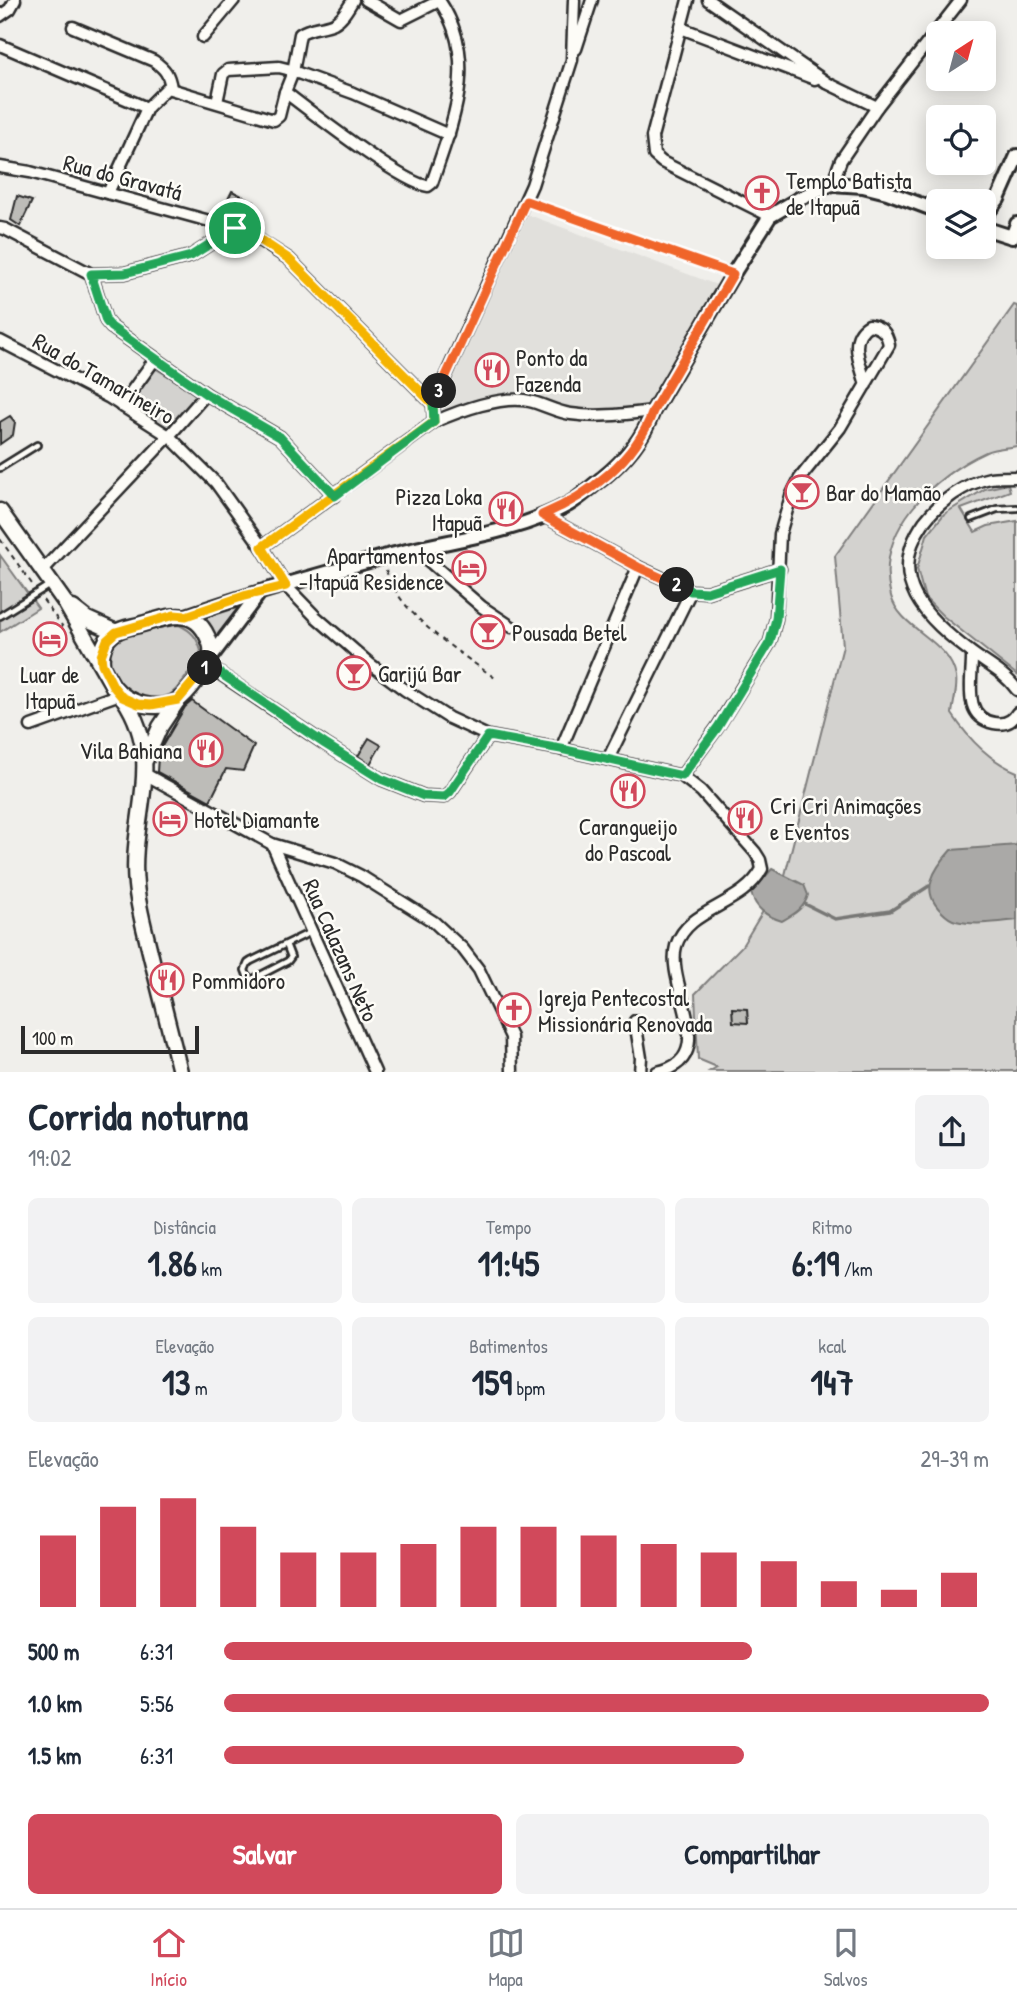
<!DOCTYPE html>
<html lang="pt">
<meta charset="utf-8">
<style>
:root{--surface:#fff;--page:#f2f2f3;--text:#1f2937;--muted:#747a83;--line:#e0e1e3;--accent:#d1495b}
body{margin:0;font-family:"Patrick Hand",sans-serif;background:var(--page);color:var(--text);height:100vh;display:flex;flex-direction:column;font-size:26px;white-space:nowrap}
*{box-sizing:border-box;margin:0}
p{font-size:23px;color:var(--muted)}
.icon{flex:none;width:38px;height:38px;fill:none;stroke:currentColor;stroke-width:2;stroke-linecap:round;stroke-linejoin:round}
.map{position:relative;height:1072px;overflow:hidden}
.drawer{display:flex;flex-direction:column;background:var(--surface);flex:1}
.drawer>*{flex:none}
.needle{width:46px;rotate:36deg}
.tools{position:absolute;left:926px;top:21px;display:grid;gap:14px}
.tools a{display:grid;place-items:center;width:70px;height:70px;border-radius:10px;background:var(--surface);box-shadow:0 4px 18px #0003;font-size:35px}
.scale{position:absolute;left:21px;bottom:18px;width:178px;box-sizing:border-box;padding-left:7px;border:4px solid #2b2b2b;border-top:0;font-size:19px;line-height:24px;white-space:nowrap;color:#2b2b2b;-webkit-text-stroke:5px #fdfcf7;paint-order:stroke}
.pin{position:absolute;display:grid;place-items:center;width:60px;height:60px;color:#fff;margin:-30px;border:4px solid #fff;border-radius:50%;box-shadow:0 2px 7px #0007}
.km{position:absolute;width:35px;height:35px;margin:-18px;border-radius:50%;background:#222;color:#fff;font-size:19px;line-height:35px;text-align:center}
.round{display:grid;place-items:center;flex:none;width:74px;height:74px;border-radius:10px;background:var(--page)}
.overview{display:flex;align-items:center;justify-content:space-between;height:119px;padding:0 28px}
h1{font-size:38px;font-weight:800;line-height:52px}
.metrics{display:grid;grid-template-columns:repeat(3,1fr);gap:10px;height:119px;padding:7px 28px}
.metrics div{display:grid;align-content:center;border-radius:10px;background:var(--page);text-align:center}
.metrics b{font-size:35px;font-weight:800}
.metrics small{font-size:19px;font-weight:400}
.metrics p{font-size:19px}
.chart{height:196px;padding:14px 28px}
.chart p{display:flex;justify-content:space-between}
.chart svg{width:100%;height:126px;margin-top:7px;stroke:var(--accent);stroke-width:6}
.button{display:flex;gap:14px;margin-top:auto;padding:14px 28px}
.button a{flex:1;height:80px;border-radius:10px;background:var(--accent);color:#fff;font-size:28px;font-weight:800;line-height:80px;text-align:center}
.button a+a{background:var(--page);color:var(--text)}
ul{padding:0 28px;list-style:none;font-size:23px}
li{display:grid;grid-template-columns:112px 84px 1fr;align-items:center;height:52px}
li i{height:18px;border-radius:9px;background:var(--accent)}
.tabs{display:flex;justify-content:space-around;align-items:center;height:98px;border-top:2px solid var(--line);background:var(--surface);font-size:19px;color:var(--muted)}
.tabs a{display:grid;justify-items:center;gap:4px}
.tabs .current{color:var(--accent)}
.map>svg:first-child{display:block}
.built{fill:#e1e0dc}
.green{fill:#d3d2cf;stroke:#7f7e7d;stroke-width:2}
.water{fill:#aaa9a7;stroke:#777775;stroke-width:2}
.lines{fill:none;stroke-linecap:round;stroke-linejoin:round}
.stream{stroke:#777775;stroke-width:3.5}
.building{fill:#bdbcb8;stroke:#2b2b2b;stroke-width:2}
.service-casing{stroke:#2b2b2b;stroke-width:10}
.minor-casing{stroke:#2b2b2b;stroke-width:15}
.tertiary-casing{stroke:#2b2b2b;stroke-width:18}
.secondary-casing{stroke:#2b2b2b;stroke-width:19}
.path{stroke:#2b2b2b;stroke-width:2;stroke-dasharray:5 5;stroke-linecap:butt}
.service{stroke:#fdfcf7;stroke-width:4.5}
.minor{stroke:#fdfcf7;stroke-width:10}
.tertiary{stroke:#fdfcf7;stroke-width:12}
.secondary{stroke:#fdfcf7;stroke-width:14}
.split-1-casing{stroke:#fff;stroke-width:14}
.split-2-casing{stroke:#fff;stroke-width:14}
.split-3-casing{stroke:#fff;stroke-width:14}
.split-4-casing{stroke:#fff;stroke-width:14}
.split-1{stroke:#f5b400;stroke-width:9}
.split-2{stroke:#22a559;stroke-width:9}
.split-3{stroke:#f0652b;stroke-width:9}
.split-4{stroke:#22a559;stroke-width:9}
.labels{text-anchor:middle;dominant-baseline:central;stroke-width:5;stroke-linejoin:round;paint-order:stroke}
.street-label{font-size:23px;fill:#2b2b2b;stroke:#fdfcf7}
.poi-label{font-size:23px;fill:#2b2b2b;stroke:#fdfcf7;text-anchor:start}
</style>
<div class="map">
<svg width="1017" height="1072" viewBox="0 0 1017 1072">
<rect width="100%" height="100%" fill="#f0efeb"/>
<filter id="ink" filterUnits="userSpaceOnUse"><feTurbulence type="fractalNoise" baseFrequency=".0143" numOctaves="2"/><feDisplacementMap in="SourceGraphic" scale="14" xChannelSelector="R" yChannelSelector="G"/><feConvolveMatrix kernelMatrix="1 2 1 2 8 2 1 2 1" color-interpolation-filters="sRGB"/></filter>
<g filter="url(#ink)">
<path class="built" d="M521,212L725,288L653,411L579,415L524,400L447,410L433,404Z"/>
<g class="green">
<path d="M1014,305L1017,306V446C1007,448 995,448 986,452C933,476 873,532 891,596C900,630 949,639 956,677C958,688 953,703 952,714C968,738 990,761 1017,772V1071H710L717,1067L698,1059L695,994L742,946L785,875L843,646L835,556Z"/>
<path d="M153,367L200,395L168,431L130,403Z"/>
<path d="M1008,484L1010,491L961,509L975,532L988,526L1017,521V675L943,616L925,598L917,569L927,535L944,514L985,489Z"/>
<path d="M0,555L38,608L0,632Z"/>
<path d="M242,604L213,640L195,616Z"/>
<path d="M179,625C192,631 197,637 201,651C192,668 176,699 155,702C132,704 99,666 113,645C120,634 165,626 179,625Z"/>
</g>
<g class="water">
<path d="M1017,845V920C998,922 975,926 956,921C950,920 946,916 942,912C919,891 934,869 951,850Z"/>
<path d="M772,869L804,885L808,895C804,909 794,914 782,921C766,916 756,909 751,893Z"/>
</g>
<g class="lines">
<path class="stream" d="M805,904L835,919L890,911L929,886"/>
</g>
<g class="building">
<path d="M232,191L254,202L247,217L225,205Z"/>
<path d="M17,196L32,201L20,226L11,220Z"/>
<path d="M10,416L15,422L13,435L0,444V422Z"/>
<path d="M192,701L254,746L243,771L226,769L210,801L157,772L158,757L161,748L185,707Z"/>
<path d="M369,738L381,745L370,764L358,756Z"/>
<path d="M732,1008L747,1009L748,1023L733,1022Z"/>
</g>
<g class="lines">
<defs>
<g id="service">
<path d="M526,201L732,274"/>
<path d="M0,468L37,445"/>
<path d="M971,519L997,509L1017,508"/>
<path d="M0,616L51,584"/>
<path d="M286,944L291,957L288,961L253,979L248,978L245,970L248,963L251,961L311,932"/>
</g>
<g id="minor">
<path d="M353,0C348,8 343,18 334,23C323,28 310,27 300,34L293,72L285,92C310,111 403,184 428,186L432,183C453,121 480,60 439,0"/>
<path d="M366,0L401,20L439,1"/>
<path d="M688,0L652,137L654,155L662,162L770,216"/>
<path d="M708,0L829,84L877,107"/>
<path d="M0,16L10,9L15,0"/>
<path d="M73,27L154,61C165,69 169,74 171,88"/>
<path d="M681,28L815,79"/>
<path d="M203,37L234,0"/>
<path d="M0,45L147,108"/>
<path d="M576,49L592,0"/>
<path d="M217,102L223,74L228,70L279,67L287,69L353,93L449,135"/>
<path d="M0,167L30,172L235,228L256,238L289,259L433,404"/>
<path d="M832,184L841,160L877,107L961,0"/>
<path d="M108,193L147,108L167,88L274,120L279,116L285,92"/>
<path d="M0,228L5,229L91,274L125,273L191,256L235,228"/>
<path d="M91,274L106,321L111,327L206,394L280,437L335,496"/>
<path d="M0,341L108,397L169,436L216,483L262,547L286,586L316,617L370,664L405,690L449,718L488,736L561,749L682,776L701,791L755,852L760,860L762,869C742,907 688,907 676,946C665,986 723,1059 657,1072"/>
<path d="M121,406L155,359"/>
<path d="M434,422L433,404L532,185L572,60L574,0"/>
<path d="M1017,477C1008,477 999,477 990,478C965,483 939,502 924,522C884,579 926,619 972,653C988,665 1005,673 1017,690"/>
<path d="M542,515L638,567L691,591L707,592L780,569"/>
<path d="M262,547L434,422C459,411 502,395 529,401C543,404 556,412 571,414C598,418 626,414 653,411"/>
<path d="M416,550L482,607L512,627"/>
<path d="M42,571L169,436L206,394"/>
<path d="M972,654C973,678 961,717 994,723C1004,725 1012,722 1017,713"/>
<path d="M207,665L325,744L381,779L424,796L444,797L450,792L488,736"/>
<path d="M31,726L120,694"/>
<path d="M561,749L638,567"/>
<path d="M608,759L691,591"/>
<path d="M145,774L272,844L335,863L361,876L434,922L463,949L479,970L511,1037L512,1072"/>
<path d="M682,776L717,728L770,642L776,619L780,534L791,496L800,478L840,428L889,345C887,332 881,327 869,325C847,338 861,365 866,385"/>
<path d="M272,844L375,1072"/>
<path d="M635,1021L641,1058L640,1072"/>
</g>
<g id="tertiary">
<path d="M984,217L998,199L1017,156"/>
<path d="M984,228L1012,237L1017,224"/>
<path d="M186,616C249,594 315,576 380,558C442,540 511,536 569,504C581,497 592,486 603,478C626,459 643,439 653,411L733,274L770,216L802,197L832,184L863,186L887,192L938,211"/>
<path d="M210,658L260,592"/>
</g>
<g id="secondary">
<path d="M0,511L64,601L113,686C128,704 155,712 177,701C187,695 195,682 202,673C208,663 214,654 210,643C197,605 170,616 142,624C133,627 119,628 112,635C103,642 101,654 102,665"/>
<path d="M73,608L87,619L116,632"/>
<path d="M124,699C166,762 129,818 136,885C138,906 144,927 149,948C159,989 170,1030 180,1072"/>
<path d="M146,759L160,727L178,700"/>
</g>
</defs>
<use href="#service" class="service-casing"/>
<use href="#minor" class="minor-casing"/>
<use href="#tertiary" class="tertiary-casing"/>
<use href="#secondary" class="secondary-casing"/>
<g class="path">
<path d="M0,539L32,584"/>
<path d="M386,570C399,615 459,652 495,678"/>
<path d="M43,600L63,627"/>
</g>
<use href="#service" class="service"/>
<use href="#minor" class="minor"/>
<use href="#tertiary" class="tertiary"/>
<use href="#secondary" class="secondary"/>
</g>
</g>
<g class="lines" filter="url(#ink)">
<defs>
<path id="split-1" d="M205,668L178,700L151,705L138,704L122,697L113,686L102,664L101,656L107,640L116,632L174,615L186,616L244,596L286,586L262,547L434,422L433,404L289,259L256,237L235,228"/>
<path id="split-2" d="M205,668L208,665L325,744L381,779L424,796L444,797L450,792L488,736L561,749L682,776L718,727L770,642L776,619L780,569L707,592L691,591L677,585"/>
<path id="split-3" d="M439,391L526,201L733,274L653,411C636,460 588,496 542,515L638,567L677,585"/>
<path id="split-4" d="M235,228L191,256L125,273L91,274L106,321L111,327L206,394L280,437L335,496L434,422L433,404L439,391"/>
</defs>
<use href="#split-1" class="split-1-casing"/>
<use href="#split-2" class="split-2-casing"/>
<use href="#split-3" class="split-3-casing"/>
<use href="#split-4" class="split-4-casing"/>
<use href="#split-1" class="split-1"/>
<use href="#split-2" class="split-2"/>
<use href="#split-3" class="split-3"/>
<use href="#split-4" class="split-4"/>
</g>
<defs>
<symbol id="church-ring" viewBox="-11 -11 22 22"><circle r="9.5" fill="#fdfcf7" stroke="#d1495b" stroke-width="1.5"/><path d="M-1.2-6h2.4v3.5h3.3v2.4h-3.3V6h-2.4V-.1h-3.3v-2.4h3.3Z" fill="#d1495b"/></symbol>
<symbol id="restaurant-ring" viewBox="-11 -11 22 22"><circle r="9.5" fill="#fdfcf7" stroke="#d1495b" stroke-width="1.5"/><path d="M-5-6h1v4h1v-4h1v4h1v-4h1v5L-1.5 .5V6h-2V.5L-5-1ZM5-6V6H3V1.5H1.5Q1.5-4 5-6Z" fill="#d1495b"/></symbol>
<symbol id="bar-ring" viewBox="-11 -11 22 22"><circle r="9.5" fill="#fdfcf7" stroke="#d1495b" stroke-width="1.5"/><path d="M-6-5H6L.8 .8V4.5H3.5V6h-7V4.5H-.8V.8Z" fill="#d1495b"/></symbol>
<symbol id="hotel-ring" viewBox="-11 -11 22 22"><circle r="9.5" fill="#fdfcf7" stroke="#d1495b" stroke-width="1.5"/><path d="M-6-4.5h1.5V1H6V5H4.5V3h-9V5H-6ZM-4 0a1.8 1.8 0 1 1 3.6 0ZM.5 0V-2.5h3Q6-2.5 6 0Z" fill="#d1495b"/></symbol>
</defs>
<g fill-rule="evenodd">
<use href="#church-ring" x="743" y="174" width="38" height="38"/>
<use href="#restaurant-ring" x="473" y="351" width="38" height="38"/>
<use href="#bar-ring" x="783" y="473" width="38" height="38"/>
<use href="#restaurant-ring" x="487" y="490" width="38" height="38"/>
<use href="#hotel-ring" x="450" y="549" width="38" height="38"/>
<use href="#bar-ring" x="469" y="613" width="38" height="38"/>
<use href="#hotel-ring" x="31" y="620" width="38" height="38"/>
<use href="#bar-ring" x="335" y="654" width="38" height="38"/>
<use href="#restaurant-ring" x="187" y="731" width="38" height="38"/>
<use href="#restaurant-ring" x="609" y="772" width="38" height="38"/>
<use href="#restaurant-ring" x="726" y="799" width="38" height="38"/>
<use href="#hotel-ring" x="151" y="800" width="38" height="38"/>
<use href="#restaurant-ring" x="148" y="961" width="38" height="38"/>
<use href="#church-ring" x="495" y="991" width="38" height="38"/>
</g>
<g class="labels">
<g class="street-label">
<text transform="translate(123 177) rotate(15)">Rua do Gravatá</text>
<text transform="translate(104 378) rotate(30)">Rua do Tamarineiro</text>
<text transform="translate(341 950) rotate(66)">Rua Calazans Neto</text>
</g>
<g class="poi-label">
<text x="786" y="180">Templo Batista<tspan x="786" dy="26">de Itapuã</tspan></text>
<text x="516" y="357">Ponto da<tspan x="516" dy="26">Fazenda</tspan></text>
<text x="826" y="492">Bar do Mamão</text>
<text x="482" y="496" text-anchor="end">Pizza Loka<tspan x="482" dy="26">Itapuã</tspan></text>
<text x="444" y="555" text-anchor="end">Apartamentos<tspan x="444" dy="26">-Itapuã Residence</tspan></text>
<text x="512" y="632">Pousada Betel</text>
<text x="378" y="673">Garijú Bar</text>
<text x="50" y="674" text-anchor="middle">Luar de<tspan x="50" dy="26">Itapuã</tspan></text>
<text x="182" y="750" text-anchor="end">Vila Bahiana</text>
<text x="770" y="805">Cri Cri Animações<tspan x="770" dy="26">e Eventos</tspan></text>
<text x="194" y="819">Hotel Diamante</text>
<text x="628" y="826" text-anchor="middle">Carangueijo<tspan x="628" dy="26">do Pascoal</tspan></text>
<text x="192" y="980">Pommidoro</text>
<text x="538" y="997">Igreja Pentecostal<tspan x="538" dy="26">Missionária Renovada</tspan></text>
</g>
</g>
</svg>
<div class="tools">
<a><svg class="needle" viewBox="-14 -14 28 28"><path d="M0-13l5 13h-10z" fill="#e53935"/><path d="M0 13l5-13h-10z" fill="#747a83"/></svg></a>
<a><svg class="icon" aria-label="locate" viewBox="0 0 24 24"><circle cx="12" cy="12" r="6"/><path d="M12 2v4M12 18v4M2 12h4M18 12h4"/></svg></a>
<a><svg class="icon" aria-label="layers" viewBox="0 0 24 24"><path d="M12 4l9 5-9 5-9-5zM3 14l9 5 9-5"/></svg></a>
</div>
<div class="scale">100 m</div>
<div class="pin" style="left:235px;top:228px;background:#1e9e55"><svg class="icon" aria-label="arrive" viewBox="0 0 24 24"><path d="M6 21V4h12l-3 4 3 4H6"/></svg></div>
<b class="km" style="left:205px;top:668px">1</b>
<b class="km" style="left:677px;top:585px">2</b>
<b class="km" style="left:439px;top:391px">3</b>
</div>
<section class="drawer">
<div class="overview"><div><h1>Corrida noturna</h1><p>19:02</p></div><a class="round"><svg class="icon" aria-label="share" viewBox="0 0 24 24"><path d="M12 15V3M7 8l5-5 5 5M5 13v7h14v-7"/></svg></a></div>
<div class="metrics">
<div><p>Distância</p><b>1.86<small> km</small></b></div>
<div><p>Tempo</p><b>11:45</b></div>
<div><p>Ritmo</p><b>6:19<small> /km</small></b></div>
</div>
<div class="metrics">
<div><p>Elevação</p><b>13<small> m</small></b></div>
<div><p>Batimentos</p><b>159<small> bpm</small></b></div>
<div><p>kcal</p><b>147</b></div>
</div>
<div class="chart"><p><span>Elevação</span>29–39 m</p>
<svg viewBox="0 0 160 44" preserveAspectRatio="none"><path d="M5 44V19M15 44V9M25 44V6M35 44V16M45 44V25M55 44V25M65 44V22M75 44V16M85 44V16M95 44V19M105 44V22M115 44V25M125 44V28M135 44V35M145 44V38M155 44V32"/></svg>
</div>
<ul>
<li><b>500 m</b>6:31<i style="width:69%"></i></li>
<li><b>1.0 km</b>5:56<i style="width:100%"></i></li>
<li><b>1.5 km</b>6:31<i style="width:68%"></i></li>
</ul>
<div class="button"><a>Salvar</a><a>Compartilhar</a></div>
</section>
<nav class="tabs">
<a class="current"><svg class="icon" aria-label="home" viewBox="0 0 24 24"><path d="M3 11l9-7 9 7M6 9v11h12V9"/></svg>Início</a>
<a><svg class="icon" aria-label="map" viewBox="0 0 24 24"><path d="M3 6l6-2 6 2 6-2v14l-6 2-6-2-6 2zM9 4v14M15 6v14"/></svg>Mapa</a>
<a><svg class="icon" aria-label="saved" viewBox="0 0 24 24"><path d="M7 4h10v16l-5-4-5 4z"/></svg>Salvos</a>
</nav>
